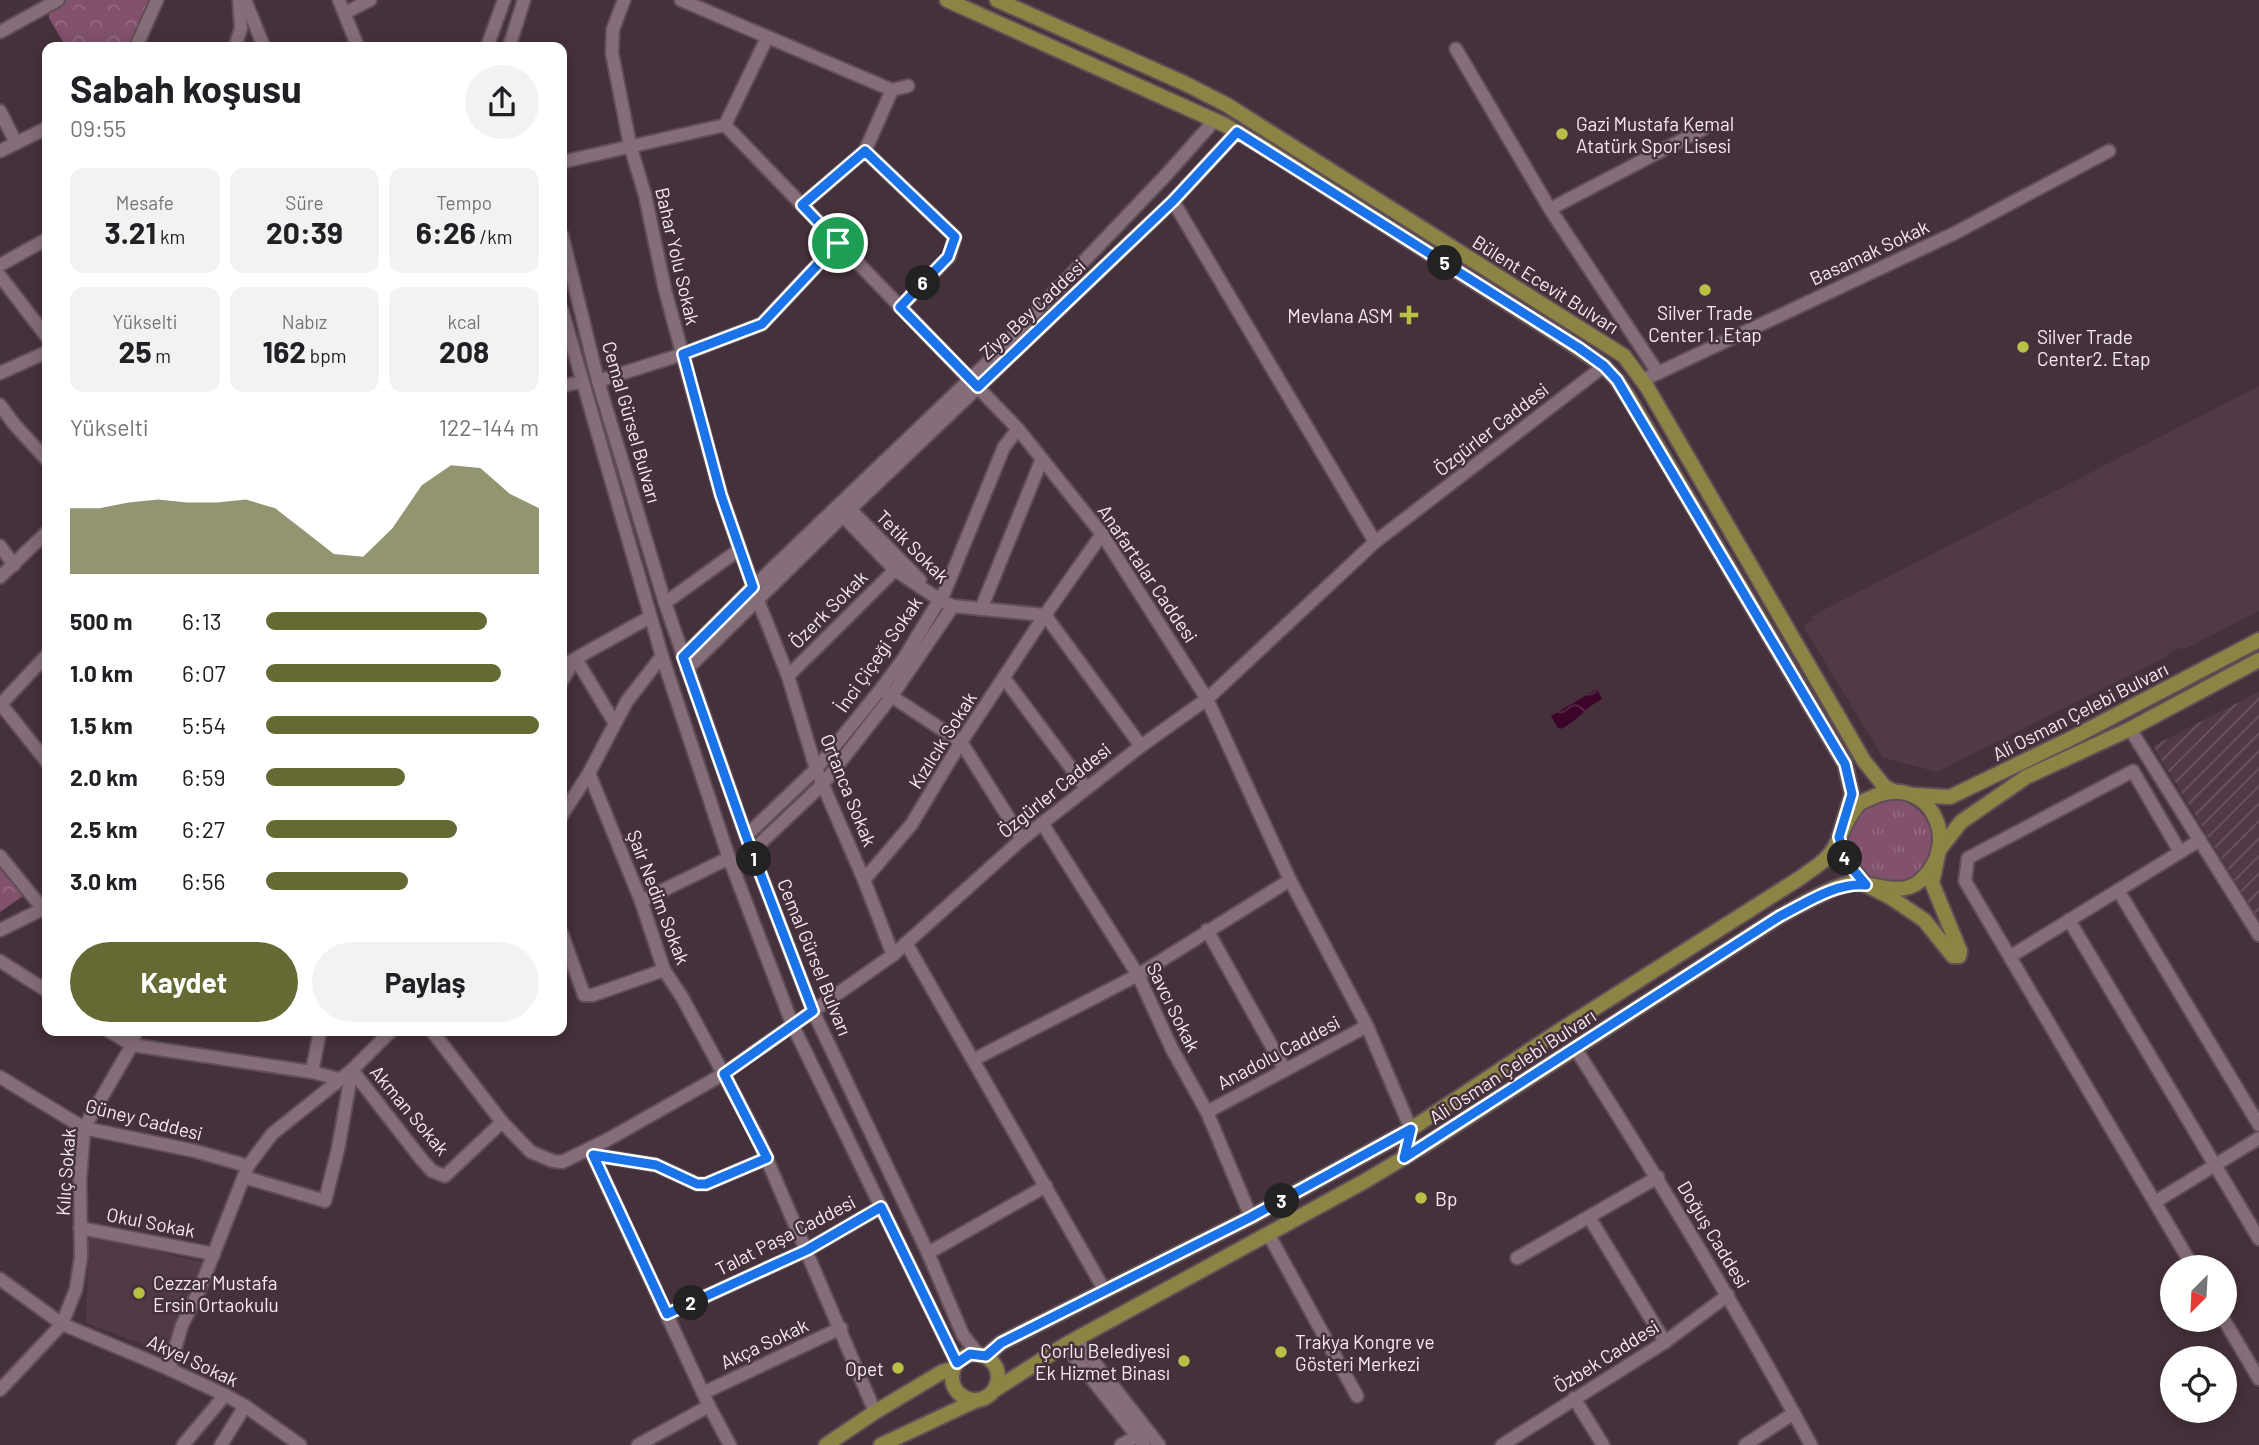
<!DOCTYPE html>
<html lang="tr">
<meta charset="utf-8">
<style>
:root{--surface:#fff;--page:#f2f2f2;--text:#202124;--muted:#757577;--accent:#656933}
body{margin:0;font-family:Barlow,sans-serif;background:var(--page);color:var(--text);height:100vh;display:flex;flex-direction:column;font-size:26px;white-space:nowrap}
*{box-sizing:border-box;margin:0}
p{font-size:23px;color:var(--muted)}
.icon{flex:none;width:38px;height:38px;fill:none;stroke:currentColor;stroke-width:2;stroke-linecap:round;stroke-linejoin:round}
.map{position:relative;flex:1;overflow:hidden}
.panel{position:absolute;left:42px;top:42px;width:525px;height:994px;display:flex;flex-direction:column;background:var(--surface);border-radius:14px;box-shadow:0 4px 18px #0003}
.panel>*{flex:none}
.needle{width:46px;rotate:204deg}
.buttons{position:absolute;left:2160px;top:1255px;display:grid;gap:14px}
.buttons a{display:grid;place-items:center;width:77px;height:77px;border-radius:50%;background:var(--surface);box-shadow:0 4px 18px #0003;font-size:35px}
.pin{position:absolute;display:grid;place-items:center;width:60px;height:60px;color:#fff;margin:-30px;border:4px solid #fff;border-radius:50%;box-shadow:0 2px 7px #0007}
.km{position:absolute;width:35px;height:35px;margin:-18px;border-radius:50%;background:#222;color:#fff;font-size:19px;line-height:35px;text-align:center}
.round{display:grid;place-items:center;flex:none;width:74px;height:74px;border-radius:37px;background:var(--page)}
.headline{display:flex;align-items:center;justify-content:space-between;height:119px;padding:0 28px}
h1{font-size:38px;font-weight:700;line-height:52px}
.stats{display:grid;grid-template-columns:repeat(3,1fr);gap:10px;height:119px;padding:7px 28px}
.stats div{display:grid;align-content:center;border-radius:14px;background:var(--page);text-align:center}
.stats b{font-size:30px;font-weight:700}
.stats small{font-size:19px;font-weight:400}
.stats p{font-size:19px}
.chart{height:196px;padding:14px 28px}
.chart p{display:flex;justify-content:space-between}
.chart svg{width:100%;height:126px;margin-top:7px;fill:var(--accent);opacity:.7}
.button{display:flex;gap:14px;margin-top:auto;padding:14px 28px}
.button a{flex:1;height:80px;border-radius:42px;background:var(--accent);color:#fff;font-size:28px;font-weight:700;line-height:80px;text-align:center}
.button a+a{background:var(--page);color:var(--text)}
ul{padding:0 28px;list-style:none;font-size:23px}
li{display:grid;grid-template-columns:112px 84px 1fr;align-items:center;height:52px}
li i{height:18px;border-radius:9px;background:var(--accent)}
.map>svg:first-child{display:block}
.built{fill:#523946}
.industrial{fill:url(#industrial-furrows)}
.grass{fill:url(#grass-tufts)}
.park{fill:url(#park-crowns)}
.water{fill:url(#water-waves)}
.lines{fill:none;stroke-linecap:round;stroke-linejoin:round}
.minor-casing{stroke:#604e57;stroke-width:16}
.major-casing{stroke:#604e57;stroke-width:18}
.minor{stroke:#856d79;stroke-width:12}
.major{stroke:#8b8444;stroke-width:14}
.route-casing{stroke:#fff;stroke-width:14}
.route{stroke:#1a73e8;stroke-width:9}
.poi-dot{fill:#b9c046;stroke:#45313b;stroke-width:2.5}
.labels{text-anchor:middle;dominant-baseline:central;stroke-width:5;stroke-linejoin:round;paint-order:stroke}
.poi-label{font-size:19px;fill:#f6e9ef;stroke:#45313b;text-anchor:start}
.street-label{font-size:19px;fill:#f6e9ef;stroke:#45313b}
</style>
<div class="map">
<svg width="2259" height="1445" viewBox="0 0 2259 1445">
<defs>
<pattern id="industrial-furrows" width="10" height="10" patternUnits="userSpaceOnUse" patternTransform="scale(1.75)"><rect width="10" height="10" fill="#523946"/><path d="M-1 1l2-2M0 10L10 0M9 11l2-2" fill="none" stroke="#6c5661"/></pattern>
<pattern id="grass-tufts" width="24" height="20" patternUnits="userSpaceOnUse" patternTransform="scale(1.75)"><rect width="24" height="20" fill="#82516c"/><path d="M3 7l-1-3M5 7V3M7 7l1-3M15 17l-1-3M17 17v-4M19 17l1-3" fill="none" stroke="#946a81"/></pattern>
<pattern id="park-crowns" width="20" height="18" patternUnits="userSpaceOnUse" patternTransform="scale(1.75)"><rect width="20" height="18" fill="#82516c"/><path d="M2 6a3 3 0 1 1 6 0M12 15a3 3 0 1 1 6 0" fill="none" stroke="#946a81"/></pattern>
<pattern id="water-waves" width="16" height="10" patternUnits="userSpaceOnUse" patternTransform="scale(1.75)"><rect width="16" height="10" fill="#3d0429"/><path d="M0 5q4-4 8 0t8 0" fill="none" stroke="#5a2948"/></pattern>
</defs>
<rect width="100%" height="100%" fill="#45313b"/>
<g class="built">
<path d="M2259,386V611L2183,650L2180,647L2168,654V656L1937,772L1883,758L1803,626L1814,620L1812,616Z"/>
<path d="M89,1235L205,1263L165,1353L86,1323Z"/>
</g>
<path class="industrial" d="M2259,692V920L2153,746Z"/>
<circle class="grass" cx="1890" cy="841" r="42"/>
<g class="park">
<path d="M65,0H149L129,47H66L49,18V12Z"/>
<path d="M0,867L23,896L0,912Z"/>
</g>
<path class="water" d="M1597,689L1602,699C1584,708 1575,724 1559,730L1551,716Z"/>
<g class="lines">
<defs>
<g id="minor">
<path d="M245,0L264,47"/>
<path d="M339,0L358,47"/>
<path d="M624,0L613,29L612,53L630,145L645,195L665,290L721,495L757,598L788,676L816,769L864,880L893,955"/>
<path d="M681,0L892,90L908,86"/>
<path d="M345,13L370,0"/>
<path d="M0,32L58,0"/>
<path d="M136,47L157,0"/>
<path d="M235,47L241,28L239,0"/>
<path d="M487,47L504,0"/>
<path d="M511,47L510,44L524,0"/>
<path d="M1456,49L1550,209L1703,129"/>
<path d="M0,111L16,143"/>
<path d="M725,125L1018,429L1102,534L1207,699L1290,880L1367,1026L1411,1129L1403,1158"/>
<path d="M0,151L47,128"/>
<path d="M865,151L955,237L949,257L900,307"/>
<path d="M562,162L725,125L767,38"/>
<path d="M1173,201L1375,542"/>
<path d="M802,205L865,151L892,90"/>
<path d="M1550,209L1658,373"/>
<path d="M562,235L598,381L665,603L746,836L813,1011L928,1253L963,1335L978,1354"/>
<path d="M0,265L47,239"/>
<path d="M0,276L47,337"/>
<path d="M562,310L662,656L729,858L793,1026L957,1363"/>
<path d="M0,373L47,352"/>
<path d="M1643,380L1955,233L2109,151"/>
<path d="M598,381L683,354L762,324L838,243"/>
<path d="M562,386L581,382"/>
<path d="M0,405L14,424L47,460"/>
<path d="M844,503L920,580"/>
<path d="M839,512L895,570L940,600L953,606L1045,615"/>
<path d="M0,546L14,565"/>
<path d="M0,577L47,532"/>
<path d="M665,603L740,549"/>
<path d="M981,609L1042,459"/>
<path d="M1045,615L1141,746"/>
<path d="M683,657L753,587L988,362L1166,175L1215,120"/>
<path d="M576,659L614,722"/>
<path d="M562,666L650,617"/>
<path d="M687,669L843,516L1173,201L1237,132"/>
<path d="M788,676L895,570"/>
<path d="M1004,678L1086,788"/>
<path d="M562,681L574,661"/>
<path d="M885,692L961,742L1022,839"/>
<path d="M0,703L47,762"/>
<path d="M1,704L47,655"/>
<path d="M2130,729L2259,935"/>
<path d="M589,773L641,901L664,970L682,997L757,1136L875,1412"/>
<path d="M562,815L589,773L627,701L662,656"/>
<path d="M1042,823L1138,975L1172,1049L1207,1112L1251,1217"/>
<path d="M746,836L816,769L881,689L904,658L945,591L1004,447L1018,429"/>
<path d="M752,851L823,784L891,697L953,606"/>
<path d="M2180,852L2133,771L1968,858L1965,881L2193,1267"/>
<path d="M0,856L43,909"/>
<path d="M864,880L911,825L961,742L1045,615L1102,534"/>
<path d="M2118,890L2259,1125"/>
<path d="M641,901L729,858"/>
<path d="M2069,920L2259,1239"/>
<path d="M0,930L47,907"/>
<path d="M1207,930L1285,1070"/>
<path d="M562,934L584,995H593L664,970"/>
<path d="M906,943L1105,1291"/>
<path d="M2011,956L2200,840"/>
<path d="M0,961L47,991"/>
<path d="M109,1031L132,1045L312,1072L339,1079"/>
<path d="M432,1031L502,1122L531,1152L553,1161L562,1162L607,1140L720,1076L893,955L1022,839L1141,746L1207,699L1375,542L1604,366"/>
<path d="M1575,1048C1658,1178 1738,1309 1811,1445"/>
<path d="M973,1060L1138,975L1290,880"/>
<path d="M352,1070L422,1160L432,1171L445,1176L502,1122"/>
<path d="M312,1072L320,1031"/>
<path d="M0,1077L84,1128L195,1151L248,1166"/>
<path d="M1207,1112L1367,1026"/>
<path d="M590,1149L709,1406L730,1445"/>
<path d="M593,1155L656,1165L697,1184H706L767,1158"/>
<path d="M244,1177L325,1201L338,1149L352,1070"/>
<path d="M2155,1202L2259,1138"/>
<path d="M1589,1217L1665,1342"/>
<path d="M80,1228L214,1254"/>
<path d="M1269,1235L1357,1396"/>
<path d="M928,1253L1046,1186"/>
<path d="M1517,1258L1658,1177"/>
<path d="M0,1279L62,1324L169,1369L225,1395L245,1406L300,1445"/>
<path d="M667,1314L807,1250L881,1207"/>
<path d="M2224,1320L2259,1379"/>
<path d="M1076,1339L1159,1445"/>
<path d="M1065,1345L1144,1445"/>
<path d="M169,1369L182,1325L199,1291L248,1166L272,1134L352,1070L391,1031"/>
<path d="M0,1390L62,1324L76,1289L81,1257L80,1180L84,1128L132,1045L136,1031"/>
<path d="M703,1393L841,1328"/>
<path d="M1574,1398L1603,1445"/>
<path d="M183,1445L225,1395"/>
<path d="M221,1445L245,1406"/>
<path d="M638,1445L709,1406"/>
<path d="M1121,1445L1137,1436"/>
<path d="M1502,1445L1665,1342L1728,1295"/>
<path d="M1745,1445L1794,1413"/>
</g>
<g id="major">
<path d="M947,0L1225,125L1258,144L1564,339L1604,366L1617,380L1629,398L1845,764L1852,794L1839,837L1846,861L1866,885L1890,897L1924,920L1953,956H1959L1960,951L1932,883L1939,850L1961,822L2026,777L2130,729L2259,660"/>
<path d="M997,0L1184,83L1227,105L1624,356L1647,387L1864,761L1884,786L1893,791"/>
<path d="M1913,795L1950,797L2074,737L2259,640"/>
<circle cx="975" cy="1377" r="23"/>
<path d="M986,1356L1001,1343L1251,1217L1411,1129L1562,1029L1800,878C1809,871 1822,864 1829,855C1841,841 1846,816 1859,804C1862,801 1869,799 1873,797C1929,772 1964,843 1920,881C1900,898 1874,882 1852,883C1834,885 1797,907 1780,916L1430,1142L1365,1181L1065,1345L996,1389"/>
<path d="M826,1445L875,1412L942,1372L953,1369"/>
<path d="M881,1445L977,1400"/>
</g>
</defs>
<use href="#minor" class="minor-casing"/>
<use href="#major" class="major-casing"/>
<use href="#minor" class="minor"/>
<use href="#major" class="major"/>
</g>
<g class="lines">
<defs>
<path id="route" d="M1237,132L1579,348L1604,366L1617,380L1845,764L1852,794L1839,837L1846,861L1866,885C1836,882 1806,903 1780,916L1404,1158L1411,1129L1251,1217L1001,1343L986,1356L970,1354L957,1363L881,1207L807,1250L667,1314L593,1155L656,1165L697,1184H706L767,1158L724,1074L813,1011L746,836L683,657L753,587L721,495L683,354L762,324L838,243L802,205L865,151L955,237L948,257L900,307L978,387L1173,201Z"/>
</defs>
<use href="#route" class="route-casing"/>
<use href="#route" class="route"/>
</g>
<g class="poi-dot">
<circle cx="1562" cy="134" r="7"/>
<circle cx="1705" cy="290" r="7"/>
<path d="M1405.5 304.5h7v7h7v7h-7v7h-7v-7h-7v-7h7z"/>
<circle cx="2023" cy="347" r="7"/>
<circle cx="1421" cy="1198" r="7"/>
<circle cx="139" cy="1293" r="7"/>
<circle cx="1281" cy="1352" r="7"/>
<circle cx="1184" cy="1361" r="7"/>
<circle cx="898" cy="1368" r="7"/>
</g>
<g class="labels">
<g class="poi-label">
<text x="1576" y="123">Gazi Mustafa Kemal<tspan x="1576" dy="22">Atatürk Spor Lisesi</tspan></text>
<text x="1705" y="312" text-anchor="middle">Silver Trade<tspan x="1705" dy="22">Center 1. Etap</tspan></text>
<text x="1393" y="315" text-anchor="end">Mevlana ASM</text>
<text x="2037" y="336">Silver Trade<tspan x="2037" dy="22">Center2. Etap</tspan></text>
<text x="1435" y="1198">Bp</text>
<text x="153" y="1282">Cezzar Mustafa<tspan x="153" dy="22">Ersin Ortaokulu</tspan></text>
<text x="1295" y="1341">Trakya Kongre ve<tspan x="1295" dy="22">Gösteri Merkezi</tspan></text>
<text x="1170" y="1350" text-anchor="end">Çorlu Belediyesi<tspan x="1170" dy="22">Ek Hizmet Binası</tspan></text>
<text x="884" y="1368" text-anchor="end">Opet</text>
</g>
<g class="street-label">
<text transform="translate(1869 252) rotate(-25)">Basamak Sokak</text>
<text transform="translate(678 256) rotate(77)">Bahar Yolu Sokak</text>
<text transform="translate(1546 284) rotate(32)">Bülent Ecevit Bulvarı</text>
<text transform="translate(1032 309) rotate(-43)">Ziya Bey Caddesi</text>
<text transform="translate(632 422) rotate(74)">Cemal Gürsel Bulvarı</text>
<text transform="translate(1491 429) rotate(-38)">Özgürler Caddesi</text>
<text transform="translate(913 546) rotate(45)">Tetik Sokak</text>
<text transform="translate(1148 573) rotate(56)">Anafartalar Caddesi</text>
<text transform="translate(828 609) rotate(-45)">Özerk Sokak</text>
<text transform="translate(878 654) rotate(-55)">İnci Çiçeği Sokak</text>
<text transform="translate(2080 711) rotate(-27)">Ali Osman Çelebi Bulvarı</text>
<text transform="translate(942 740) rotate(-58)">Kızılcık Sokak</text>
<text transform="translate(849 790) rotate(68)">Ortanca Sokak</text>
<text transform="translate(1054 790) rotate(-39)">Özgürler Caddesi</text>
<text transform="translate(659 897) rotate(69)">Şair Nedim Sokak</text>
<text transform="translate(815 957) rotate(68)">Cemal Gürsel Bulvarı</text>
<text transform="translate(1174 1007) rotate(64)">Savcı Sokak</text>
<text transform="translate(1278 1052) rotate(-28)">Anadolu Caddesi</text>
<text transform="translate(1512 1066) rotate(-33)">Ali Osman Çelebi Bulvarı</text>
<text transform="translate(410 1110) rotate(50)">Akman Sokak</text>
<text transform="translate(144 1119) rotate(14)">Güney Caddesi</text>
<text transform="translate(65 1172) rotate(-86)">Kılıç Sokak</text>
<text transform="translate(151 1222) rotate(11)">Okul Sokak</text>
<text transform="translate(1714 1234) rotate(59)">Doğuş Caddesi</text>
<text transform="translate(785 1235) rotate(-27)">Talat Paşa Caddesi</text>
<text transform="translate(764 1343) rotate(-25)">Akça Sokak</text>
<text transform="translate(1606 1356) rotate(-32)">Özbek Caddesi</text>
<text transform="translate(193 1360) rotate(25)">Akyel Sokak</text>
</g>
</g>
</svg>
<div class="buttons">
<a><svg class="needle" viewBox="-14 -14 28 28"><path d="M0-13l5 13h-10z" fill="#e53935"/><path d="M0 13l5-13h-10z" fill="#757577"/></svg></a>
<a><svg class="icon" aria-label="locate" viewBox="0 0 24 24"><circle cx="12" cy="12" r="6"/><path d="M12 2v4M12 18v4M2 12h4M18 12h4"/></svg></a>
</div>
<div class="pin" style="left:838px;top:243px;background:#1e9e55"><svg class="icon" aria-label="arrive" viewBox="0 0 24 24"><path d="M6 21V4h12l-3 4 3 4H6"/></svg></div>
<b class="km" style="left:754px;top:859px">1</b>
<b class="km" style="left:691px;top:1303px">2</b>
<b class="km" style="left:1282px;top:1201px">3</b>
<b class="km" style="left:1845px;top:858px">4</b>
<b class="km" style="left:1445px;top:263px">5</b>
<b class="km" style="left:923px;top:283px">6</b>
<section class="panel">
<div class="headline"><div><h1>Sabah koşusu</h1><p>09:55</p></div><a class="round"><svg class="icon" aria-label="share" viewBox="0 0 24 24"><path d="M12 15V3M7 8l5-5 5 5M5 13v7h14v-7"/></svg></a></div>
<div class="stats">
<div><p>Mesafe</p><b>3.21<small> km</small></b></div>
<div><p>Süre</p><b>20:39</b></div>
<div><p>Tempo</p><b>6:26<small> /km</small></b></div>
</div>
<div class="stats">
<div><p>Yükselti</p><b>25<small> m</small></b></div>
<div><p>Nabız</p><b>162<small> bpm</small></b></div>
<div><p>kcal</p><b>208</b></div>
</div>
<div class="chart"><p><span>Yükselti</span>122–144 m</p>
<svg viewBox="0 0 160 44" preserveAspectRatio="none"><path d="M0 44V21L10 21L20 19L30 18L40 19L50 19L60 18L70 21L80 29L90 37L100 38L110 28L120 13L130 6L140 7L150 16L160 21V44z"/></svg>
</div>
<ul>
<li><b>500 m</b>6:13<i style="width:81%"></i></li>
<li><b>1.0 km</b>6:07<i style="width:86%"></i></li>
<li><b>1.5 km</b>5:54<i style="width:100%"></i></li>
<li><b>2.0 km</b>6:59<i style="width:51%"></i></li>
<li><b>2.5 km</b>6:27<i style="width:70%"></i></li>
<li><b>3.0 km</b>6:56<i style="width:52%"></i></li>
</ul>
<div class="button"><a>Kaydet</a><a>Paylaş</a></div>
</section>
</div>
